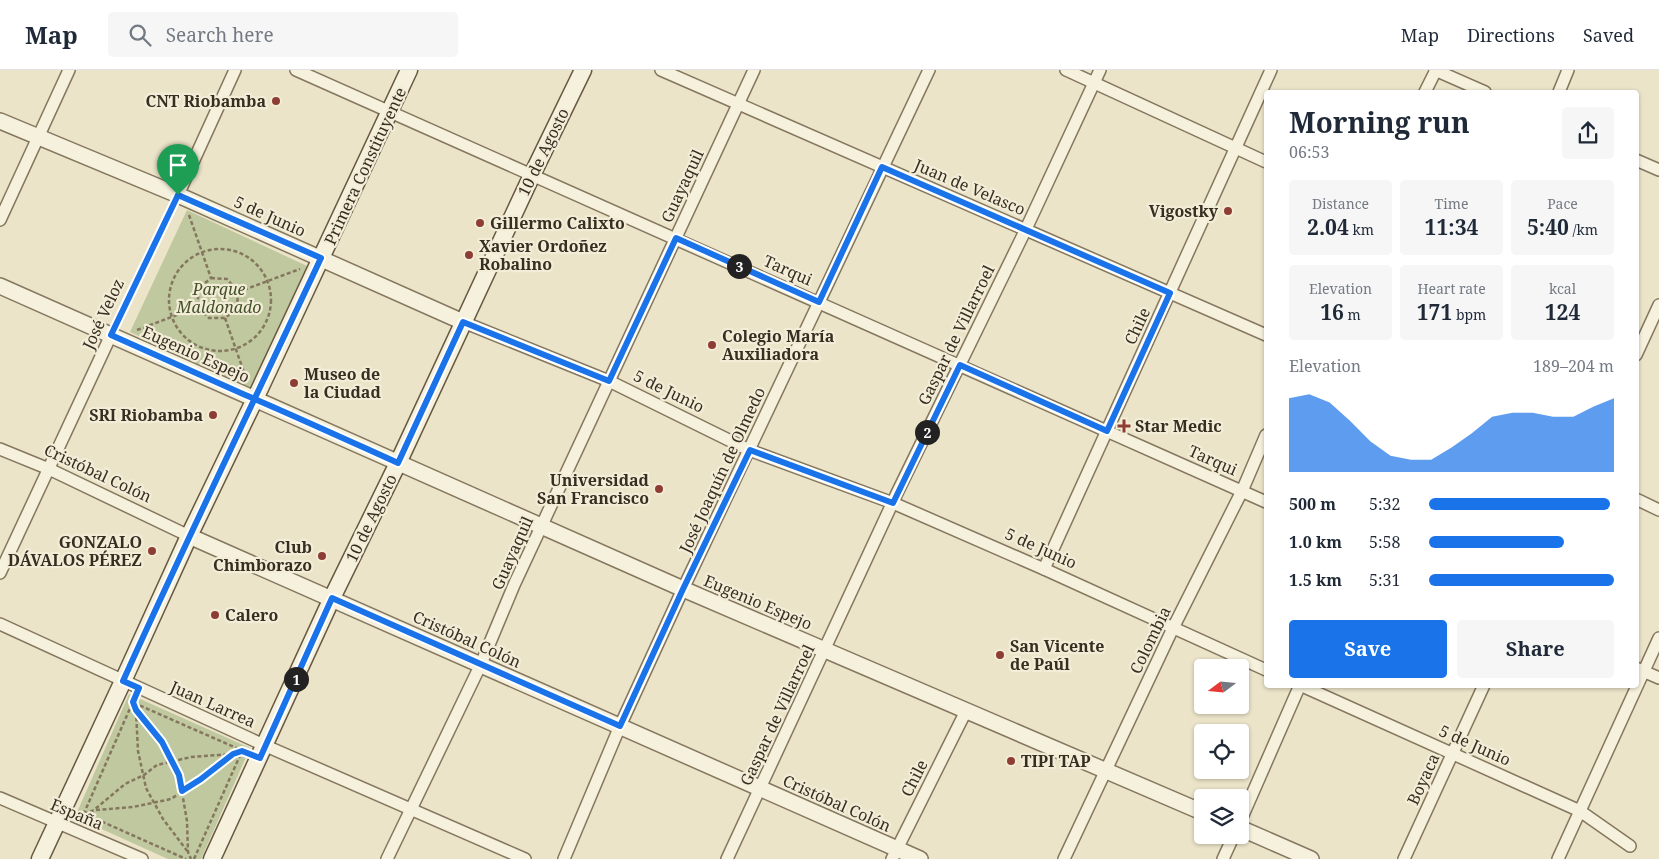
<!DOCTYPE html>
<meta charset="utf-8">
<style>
:root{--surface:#fff;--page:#f6f6f7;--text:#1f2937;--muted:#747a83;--line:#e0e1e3;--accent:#1a73e8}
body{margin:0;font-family:"Noto Serif",serif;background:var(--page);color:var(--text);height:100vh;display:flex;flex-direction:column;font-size:19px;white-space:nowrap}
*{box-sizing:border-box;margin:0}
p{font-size:16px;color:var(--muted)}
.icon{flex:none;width:28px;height:28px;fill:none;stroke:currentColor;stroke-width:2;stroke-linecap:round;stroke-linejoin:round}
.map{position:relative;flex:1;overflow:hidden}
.side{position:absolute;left:1264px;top:20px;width:375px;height:598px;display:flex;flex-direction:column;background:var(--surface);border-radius:5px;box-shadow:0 1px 4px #0004}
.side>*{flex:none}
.needle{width:32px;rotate:254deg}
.fabs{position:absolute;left:1194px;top:589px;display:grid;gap:10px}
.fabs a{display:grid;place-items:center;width:55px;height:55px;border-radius:5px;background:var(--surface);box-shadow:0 1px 4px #0004;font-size:25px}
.pin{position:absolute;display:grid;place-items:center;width:42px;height:42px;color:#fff;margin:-51px -21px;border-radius:50% 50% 50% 0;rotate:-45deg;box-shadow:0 0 5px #0007}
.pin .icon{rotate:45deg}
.km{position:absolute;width:25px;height:25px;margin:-12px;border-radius:50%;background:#222;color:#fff;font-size:14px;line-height:25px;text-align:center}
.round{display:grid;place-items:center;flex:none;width:52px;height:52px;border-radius:5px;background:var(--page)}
.headline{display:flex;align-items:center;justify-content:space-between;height:85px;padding:0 25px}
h1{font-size:28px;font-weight:700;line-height:38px}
.stats{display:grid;grid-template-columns:repeat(3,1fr);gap:8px;height:85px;padding:5px 25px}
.stats div{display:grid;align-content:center;border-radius:5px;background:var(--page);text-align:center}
.stats b{font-size:21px;font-weight:700}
.stats small{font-size:14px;font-weight:400}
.stats p{font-size:14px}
.chart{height:140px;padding:10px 25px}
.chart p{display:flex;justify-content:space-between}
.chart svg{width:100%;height:90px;margin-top:5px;fill:var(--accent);opacity:.7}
.button{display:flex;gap:10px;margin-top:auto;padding:10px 25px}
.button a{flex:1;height:58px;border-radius:5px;background:var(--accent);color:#fff;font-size:20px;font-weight:700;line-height:58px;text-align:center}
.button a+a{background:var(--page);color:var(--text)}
ul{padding:0 25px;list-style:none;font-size:16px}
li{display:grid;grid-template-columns:80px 60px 1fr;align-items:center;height:38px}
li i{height:12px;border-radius:6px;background:var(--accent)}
header{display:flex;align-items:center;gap:30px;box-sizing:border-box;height:70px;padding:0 25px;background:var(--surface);border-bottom:1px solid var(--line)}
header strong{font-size:24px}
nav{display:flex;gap:28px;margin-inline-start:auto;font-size:18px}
.search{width:350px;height:45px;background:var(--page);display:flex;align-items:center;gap:12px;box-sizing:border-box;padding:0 18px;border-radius:5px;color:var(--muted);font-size:19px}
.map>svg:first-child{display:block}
.green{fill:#bfc89e}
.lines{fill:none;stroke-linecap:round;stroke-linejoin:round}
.minor-casing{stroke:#85775f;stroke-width:14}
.tertiary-casing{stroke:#85775f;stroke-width:18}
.secondary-casing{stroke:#675842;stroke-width:19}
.path{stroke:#85775f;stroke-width:2.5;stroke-dasharray:4 2.5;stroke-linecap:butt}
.minor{stroke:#f6f1dc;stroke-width:11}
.tertiary{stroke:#f6f1dc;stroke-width:15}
.secondary{stroke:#f6f1dc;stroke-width:16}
.route-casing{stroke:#fff;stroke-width:10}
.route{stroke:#1a73e8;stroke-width:6}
.poi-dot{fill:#8e3d35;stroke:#f3edd8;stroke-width:2}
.labels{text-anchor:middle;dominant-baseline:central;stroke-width:4.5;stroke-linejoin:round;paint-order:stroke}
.poi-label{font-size:16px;font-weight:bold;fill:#372e21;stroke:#f3edd8;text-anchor:start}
.street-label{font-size:16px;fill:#372e21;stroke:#f3edd8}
.park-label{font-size:16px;font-style:italic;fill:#44522a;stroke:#f3edd8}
</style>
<header>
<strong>Map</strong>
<div class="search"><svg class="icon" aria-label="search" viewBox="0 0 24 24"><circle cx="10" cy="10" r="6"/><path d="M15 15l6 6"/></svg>Search here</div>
<nav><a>Map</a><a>Directions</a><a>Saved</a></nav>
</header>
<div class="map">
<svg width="1659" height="789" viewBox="0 0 1659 789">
<rect width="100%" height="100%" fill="#ebe4c9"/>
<g class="green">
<path d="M187,140L307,196L250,319L130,262Z"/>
<path d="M129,624L250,678L201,789H168L75,747Z"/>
</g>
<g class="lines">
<defs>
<g id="minor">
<path d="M296,0L1266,432"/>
<path d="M661,0L1266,265"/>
<path d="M1066,0L1266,92"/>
<path d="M1435,0L1485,22"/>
<path d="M1425,22L1436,0"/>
<path d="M1559,22L1568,0"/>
<path d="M1636,90L1659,100"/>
<path d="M178,125L235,0"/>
<path d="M0,150L69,0"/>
<path d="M463,252L609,311L749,380L893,433L1044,499L1266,600"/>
<path d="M1636,285L1659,235"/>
<path d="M0,379L49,399L189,466"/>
<path d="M1636,429L1659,440"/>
<path d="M1044,499L1271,0"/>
<path d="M0,503L111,265"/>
<path d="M0,554L266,676L525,789"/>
<path d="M1636,598L1659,608"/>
<path d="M1300,615L1580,741L1630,776"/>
<path d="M0,728L142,789"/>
<path d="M1240,752L1300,615"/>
<path d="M387,789L481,594L514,515L754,0"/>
<path d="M564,789L620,656L683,519L929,0"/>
<path d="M727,789L898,421L1026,159L1100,0"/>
<path d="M892,789L966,641"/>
<path d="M1064,789L1173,558L1242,421L1266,365"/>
<path d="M1223,789L1234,765"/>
<path d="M1404,789L1484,615"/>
<path d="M1558,789L1659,568"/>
</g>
<g id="tertiary">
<path d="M0,51L178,125L463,252"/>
<path d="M0,216L683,519L1202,742"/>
<path d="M189,466L920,789"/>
<path d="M1240,758L1311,789"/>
</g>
<g id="secondary">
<path d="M40,789L123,611L189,466L255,329L409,0"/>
<path d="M212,789L332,528L398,393L532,105L583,0"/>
</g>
</defs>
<use href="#minor" class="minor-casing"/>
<use href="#tertiary" class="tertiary-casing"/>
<use href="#secondary" class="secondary-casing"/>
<g class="path">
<path d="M189,145L211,208"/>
<circle cx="220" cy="230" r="51"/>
<path d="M211,208L227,209L238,222L237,238L225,248H209L198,237V219Z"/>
<path d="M238,222L300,199"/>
<path d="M225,248L247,311"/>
<path d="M116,255L172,135"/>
<path d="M137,260L198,237"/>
<path d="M133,632L136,640L162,672L179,705L187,751L188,782L191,789"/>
<path d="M134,633L241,680"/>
<path d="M136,641L138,681L146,718L163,749L188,782"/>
<path d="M96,740L133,737L171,729L201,709L232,685"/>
<path d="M78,741L186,789"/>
<path d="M84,744L94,740L125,714L144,705L157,695L191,687L233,684L242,681"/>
<path d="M81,750L135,627"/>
<path d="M194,789L242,681"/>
</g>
<use href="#minor" class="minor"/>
<use href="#tertiary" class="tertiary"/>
<use href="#secondary" class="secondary"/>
</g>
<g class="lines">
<defs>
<path id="route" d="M178,125L321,188C255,329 187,469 123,611L139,618L133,632L136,640L162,672L179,705L182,721L201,709L233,684L242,681L260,688L332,528L620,656L683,519L750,380L893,433L960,295L1107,361L1170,223L882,97L819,232L676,168L609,311L463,252L398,393C347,370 295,346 243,324L111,265L178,125"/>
</defs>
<use href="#route" class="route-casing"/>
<use href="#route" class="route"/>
</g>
<g class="poi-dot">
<circle cx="276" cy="31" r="5"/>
<circle cx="1228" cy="141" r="5"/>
<circle cx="480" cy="153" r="5"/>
<circle cx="469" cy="185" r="5"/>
<circle cx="712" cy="275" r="5"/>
<circle cx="294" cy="313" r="5"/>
<circle cx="213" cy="345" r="5"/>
<path d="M1121.5 348.5h5v5h5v5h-5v5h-5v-5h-5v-5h5z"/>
<circle cx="659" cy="419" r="5"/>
<circle cx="152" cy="481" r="5"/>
<circle cx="322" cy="486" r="5"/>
<circle cx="215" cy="545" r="5"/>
<circle cx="1000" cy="585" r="5"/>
<circle cx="1011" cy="691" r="5"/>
</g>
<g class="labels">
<g class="poi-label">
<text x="266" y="31" text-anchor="end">CNT Riobamba</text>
<text x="1218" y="141" text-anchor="end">Vigostky</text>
<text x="490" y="153">Gillermo Calixto</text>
<text x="479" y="176">Xavier Ordoñez<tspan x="479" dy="18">Robalino</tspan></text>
<text x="722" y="266">Colegio María<tspan x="722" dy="18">Auxiliadora</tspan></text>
<text x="304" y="304">Museo de<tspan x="304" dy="18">la Ciudad</tspan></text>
<text x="203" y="345" text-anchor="end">SRI Riobamba</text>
<text x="1135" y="356">Star Medic</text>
<text x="649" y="410" text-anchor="end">Universidad<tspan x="649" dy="18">San Francisco</tspan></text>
<text x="142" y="472" text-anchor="end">GONZALO<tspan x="142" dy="18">DÁVALOS PÉREZ</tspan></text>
<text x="312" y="477" text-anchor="end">Club<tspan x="312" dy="18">Chimborazo</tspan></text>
<text x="225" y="545">Calero</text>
<text x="1010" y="576">San Vicente<tspan x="1010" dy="18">de Paúl</tspan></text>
<text x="1021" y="691">TIPI TAP</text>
</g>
<g class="street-label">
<text transform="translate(543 82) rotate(-64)">10 de Agosto</text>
<text transform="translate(365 96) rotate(-65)">Primera Constituyente</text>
<text transform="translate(682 116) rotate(-65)">Guayaquil</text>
<text transform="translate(970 117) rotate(23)">Juan de Velasco</text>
<text transform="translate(270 146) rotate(24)">5 de Junio</text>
<text transform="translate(788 200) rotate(24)">Tarqui</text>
<text transform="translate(103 244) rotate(-65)">José Veloz</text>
<text transform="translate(1137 256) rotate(-65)">Chile</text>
<text transform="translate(956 265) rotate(-64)">Gaspar de Villarroel</text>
<text transform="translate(196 284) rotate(24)">Eugenio Espejo</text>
<text transform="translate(669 321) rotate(26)">5 de Junio</text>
<text transform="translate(1213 390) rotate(24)">Tarqui</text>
<text transform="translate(722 400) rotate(-65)">José Joaquín de Olmedo</text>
<text transform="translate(98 403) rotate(25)">Cristóbal Colón</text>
<text transform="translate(371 448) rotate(-64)">10 de Agosto</text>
<text transform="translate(1041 478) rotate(24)">5 de Junio</text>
<text transform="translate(512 483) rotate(-66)">Guayaquil</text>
<text transform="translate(758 532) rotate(23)">Eugenio Espejo</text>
<text transform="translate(467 569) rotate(24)">Cristóbal Colón</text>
<text transform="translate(1150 570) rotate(-64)">Colombia</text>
<text transform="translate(213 634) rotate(24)">Juan Larrea</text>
<text transform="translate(777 645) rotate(-65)">Gaspar de Villarroel</text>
<text transform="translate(1475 675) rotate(24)">5 de Junio</text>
<text transform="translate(914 708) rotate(-63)">Chile</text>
<text transform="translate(1423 709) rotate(-65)">Boyaca</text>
<text transform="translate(837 733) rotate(24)">Cristóbal Colón</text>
<text transform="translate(77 744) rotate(23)">España</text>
</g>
<g class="park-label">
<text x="219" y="219">Parque<tspan x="219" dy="18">Maldonado</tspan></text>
</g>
</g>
</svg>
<div class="fabs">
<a><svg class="needle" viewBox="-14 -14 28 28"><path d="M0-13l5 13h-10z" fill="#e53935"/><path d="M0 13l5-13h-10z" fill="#747a83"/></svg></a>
<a><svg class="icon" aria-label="locate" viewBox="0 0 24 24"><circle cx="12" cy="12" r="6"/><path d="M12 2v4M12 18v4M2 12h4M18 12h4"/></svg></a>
<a><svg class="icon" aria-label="layers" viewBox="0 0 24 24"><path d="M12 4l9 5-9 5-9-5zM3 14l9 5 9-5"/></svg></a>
</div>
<div class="pin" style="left:178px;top:125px;background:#1e9e55"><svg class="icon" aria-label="arrive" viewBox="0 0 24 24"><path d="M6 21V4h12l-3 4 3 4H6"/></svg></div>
<b class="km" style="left:296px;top:609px">1</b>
<b class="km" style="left:927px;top:362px">2</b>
<b class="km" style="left:739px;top:196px">3</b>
<section class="side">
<div class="headline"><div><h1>Morning run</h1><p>06:53</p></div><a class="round"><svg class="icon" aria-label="share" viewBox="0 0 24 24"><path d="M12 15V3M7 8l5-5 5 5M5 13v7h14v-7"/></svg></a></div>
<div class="stats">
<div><p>Distance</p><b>2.04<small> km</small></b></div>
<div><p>Time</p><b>11:34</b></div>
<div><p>Pace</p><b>5:40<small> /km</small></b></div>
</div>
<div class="stats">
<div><p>Elevation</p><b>16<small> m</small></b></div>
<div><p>Heart rate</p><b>171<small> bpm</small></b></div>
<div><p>kcal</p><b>124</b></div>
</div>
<div class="chart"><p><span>Elevation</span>189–204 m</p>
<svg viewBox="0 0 160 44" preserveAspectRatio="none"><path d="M0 44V8L10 6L20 10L30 19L40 29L50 36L60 38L70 38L80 32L90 25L100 17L110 15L120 15L130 17L140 17L150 12L160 8V44z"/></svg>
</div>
<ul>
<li><b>500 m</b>5:32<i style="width:98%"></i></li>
<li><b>1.0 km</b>5:58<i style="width:73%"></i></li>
<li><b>1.5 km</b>5:31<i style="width:100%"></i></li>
</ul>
<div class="button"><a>Save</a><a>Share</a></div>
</section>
</div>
